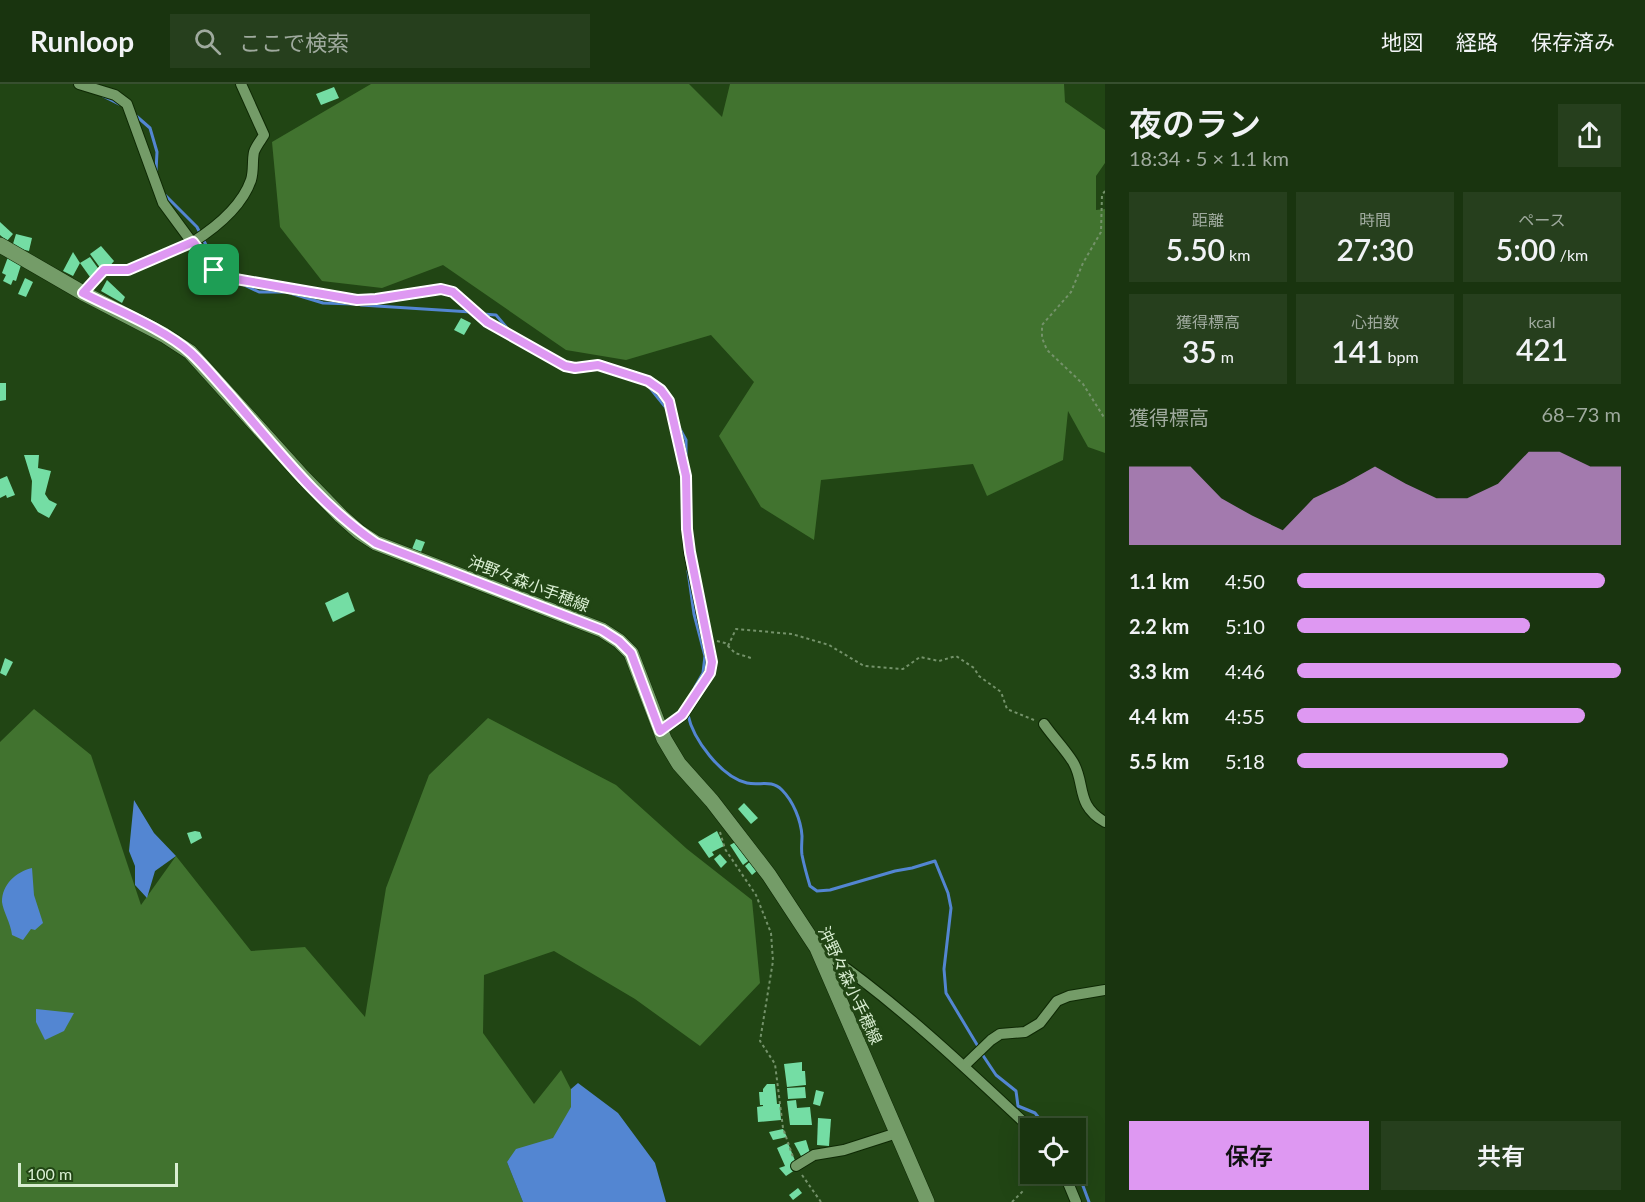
<!DOCTYPE html>
<html lang="ja">
<meta charset="utf-8">
<style>
:root{--surface:#19340f;--page:#263f1d;--text:#f1f3f6;--muted:#9faa9e;--line:#374f2f;--accent:#de98f2}
body{margin:0;font-family:Lato,"Noto Sans JP",sans-serif;background:var(--page);color:var(--text);height:100vh;display:flex;flex-direction:column;font-size:22px;white-space:nowrap}
*{box-sizing:border-box;margin:0}
p{font-size:20px;color:var(--muted)}
.icon{flex:none;width:33px;height:33px;fill:none;stroke:currentColor;stroke-width:2;stroke-linecap:round;stroke-linejoin:round}
.map{position:relative;flex:1;overflow:hidden}
.details{display:flex;flex-direction:column;background:var(--surface);width:540px}
.details>*{flex:none}
.buttons{position:absolute;left:1020px;top:1034px;display:grid;gap:12px}
.buttons a{display:grid;place-items:center;width:66px;height:66px;border-radius:0px;background:var(--surface);box-shadow:0 6px 24px #0002,0 0 0 2px var(--line);font-size:30px}
.scale{position:absolute;left:18px;bottom:15px;width:160px;box-sizing:border-box;padding-left:6px;border:3px solid #d9eed2;border-top:0;font-size:16px;line-height:21px;white-space:nowrap;color:#d9eed2;-webkit-text-stroke:4px #214514;paint-order:stroke}
.pin{position:absolute;display:grid;place-items:center;width:51px;height:51px;color:#fff;margin:-26px;border-radius:12px;box-shadow:0 3px 9px #0006}
.round{display:grid;place-items:center;flex:none;width:63px;height:63px;border-radius:0px;background:var(--page)}
.headline{display:flex;align-items:center;justify-content:space-between;height:102px;padding:0 24px}
h1{font-size:33px;font-weight:600;line-height:45px}
.stats{display:grid;grid-template-columns:repeat(3,1fr);gap:9px;height:102px;padding:6px 24px}
.stats div{display:grid;align-content:center;border-radius:0px;background:var(--page);text-align:center}
.stats b{font-size:30px;font-weight:600}
.stats small{font-size:16px;font-weight:400}
.stats p{font-size:16px}
.chart{height:168px;padding:12px 24px}
.chart p{display:flex;justify-content:space-between}
.chart svg{width:100%;height:108px;margin-top:6px;fill:var(--accent);opacity:.7}
.action{display:flex;gap:12px;margin-top:auto;padding:12px 24px}
.action a{flex:1;height:69px;border-radius:0px;background:var(--accent);color:#111;font-size:24px;font-weight:600;line-height:69px;text-align:center}
.action a+a{background:var(--page);color:var(--text)}
ul{padding:0 24px;list-style:none;font-size:20px}
li{display:grid;grid-template-columns:96px 72px 1fr;align-items:center;height:45px}
li i{height:15px;border-radius:8px;background:var(--accent)}
header{display:flex;align-items:center;gap:36px;box-sizing:border-box;height:84px;padding:0 30px;background:var(--surface);border-bottom:2px solid var(--line)}
header strong{font-size:28px}
nav{display:flex;gap:33px;margin-inline-start:auto;font-size:21px}
.search{width:420px;height:54px;background:var(--page);display:flex;align-items:center;gap:15px;box-sizing:border-box;padding:0 21px;border-radius:0px;color:var(--muted);font-size:22px}
main{display:flex;flex:1;min-height:0}
.map>svg:first-child{display:block}
.green{fill:#41732f}
.water{fill:#5386d2}
.lines{fill:none;stroke-linecap:round;stroke-linejoin:round}
.stream{stroke:#5386d2;stroke-width:3}
.building{fill:#74dda4}
.street-casing{stroke:#0e2904;stroke-width:12}
.secondary-casing{stroke:#0e2904;stroke-width:16}
.path{stroke:#74926a;stroke-width:2;stroke-dasharray:3 3;stroke-linecap:butt}
.street{stroke:#749c68;stroke-width:10}
.secondary{stroke:#749c68;stroke-width:15}
.route-casing{stroke:#fff;stroke-width:12}
.route{stroke:#de98f2;stroke-width:8}
.labels{text-anchor:middle;dominant-baseline:central;stroke-width:6;stroke-linejoin:round;paint-order:stroke}
.street-label{font-size:16px;fill:#d9eed2;stroke:#214514}
</style>
<header>
<strong>Runloop</strong>
<div class="search"><svg class="icon" aria-label="search" viewBox="0 0 24 24"><circle cx="10" cy="10" r="6"/><path d="M15 15l6 6"/></svg>ここで検索</div>
<nav><a>地図</a><a>経路</a><a>保存済み</a></nav>
</header>
<main>
<div class="map">
<svg width="1105" height="1118" viewBox="0 0 1105 1118">
<rect width="100%" height="100%" fill="#214514"/>
<g class="green">
<path d="M371,0H689L722,33L730,0H1064L1065,18L1105,46V79L1096,92V126L1105,125V369L1088,363L1068,327L1063,376L987,412L973,380L821,396L814,456L761,423L719,352L754,298L711,251L626,276L566,266L443,181L382,204L322,197L280,143L272,58Z"/>
<path d="M34,625L91,671L141,821L176,772L251,867L305,863L365,933L386,804L429,691L488,634L616,701L687,765L752,816L760,899L700,962L635,915L554,867L484,891L483,949L534,1020L561,986L579,1021L545,1065L507,1078L523,1118H0V658Z"/>
</g>
<g class="water">
<path d="M134,716L154,749L176,772L155,787L147,814L135,801V782L129,767Z"/>
<path d="M32,784L34,811L43,839L35,846L31,845L23,856L12,851C11,840 3,827 2,818C2,800 16,788 32,784Z"/>
<path d="M36,925L74,929L64,947L45,956L36,938Z"/>
<path d="M578,999L618,1029L655,1079L666,1118H523L507,1078L516,1065L553,1054L571,1023V1005Z"/>
</g>
<g class="lines">
<g class="stream">
<path d="M103,12L119,20"/>
<path d="M134,30L150,44L157,68L156,87"/>
<path d="M164,110L197,143L200,149"/>
<path d="M203,155L210,169L232,191"/>
<path d="M244,201L259,208H284"/>
<path d="M290,209L323,219L354,220"/>
<path d="M361,221L471,228"/>
<path d="M483,230L496,231L507,244"/>
<path d="M650,304L667,325"/>
<path d="M680,345L686,356V370"/>
<path d="M688,487L694,530L705,572L703,589L695,603"/>
<path d="M688,631C693,655 721,693 747,699C760,702 771,695 782,706C793,717 801,736 802,752C802,758 801,765 802,771C804,781 807,792 810,802L817,807L830,806L895,787L912,784L935,777L948,809L951,824L944,885L946,909L979,964"/>
<path d="M982,970L996,991L1016,1007L1018,1022L1035,1029L1047,1044"/>
<path d="M1076,1083L1089,1118"/>
</g>
</g>
<g class="building">
<path d="M334,3L339,14L321,21L316,10Z"/>
<path d="M0,138L13,150L7,157L0,151Z"/>
<path d="M16,150L32,154L29,167L12,163Z"/>
<path d="M101,162L114,177L109,183L101,185L90,170Z"/>
<path d="M73,168L80,179L73,192L63,187Z"/>
<path d="M8,173L21,181L16,197L13,196L11,201L3,197L6,191L2,189Z"/>
<path d="M90,173L100,187L90,193L80,179Z"/>
<path d="M25,194L33,198L26,213L18,210Z"/>
<path d="M107,196L125,213L122,219L101,207Z"/>
<path d="M461,234L471,239L464,251L454,246Z"/>
<path d="M0,299H6V316L0,317Z"/>
<path d="M24,371H39L38,384L51,387L45,410L49,416L57,420L49,434L38,428L31,417L32,397Z"/>
<path d="M7,392L15,411L7,414L6,411L0,414V395Z"/>
<path d="M416,455L425,458L421,468L412,465Z"/>
<path d="M348,508L355,527L333,538L325,519Z"/>
<path d="M5,574L13,578L6,592L0,589Z"/>
<path d="M744,719L758,734L751,740L738,725Z"/>
<path d="M195,747L200,748L202,754L191,760L187,749Z"/>
<path d="M717,747L724,762L712,768L714,771L709,774L698,758Z"/>
<path d="M739,756L751,775L743,781L730,761Z"/>
<path d="M720,770L727,778L721,784L714,775Z"/>
<path d="M752,776L759,785L752,791L745,782Z"/>
<path d="M802,978V987H805L806,1001L787,1003L784,980Z"/>
<path d="M767,1000H775L777,1020H780L781,1036L758,1038L757,1023L763,1022V1021H760L759,1008H763V1005Z"/>
<path d="M805,1003L806,1014L788,1015L787,1004Z"/>
<path d="M816,1006L824,1008L820,1022L813,1020Z"/>
<path d="M796,1016L797,1024L810,1023L812,1041H790L787,1017Z"/>
<path d="M818,1034L831,1035L829,1062L817,1061Z"/>
<path d="M783,1045L787,1053L773,1056L769,1048Z"/>
<path d="M806,1056L810,1069L801,1072L794,1059Z"/>
<path d="M788,1059L798,1084L786,1092L779,1084L785,1082L777,1064Z"/>
<path d="M798,1104L802,1109L793,1116L789,1111Z"/>
</g>
<g class="lines">
<defs>
<g id="street">
<path d="M79,0L115,11L127,20L163,119L202,172L215,186L224,193L357,216L376,215L441,205L453,208L487,238L565,282L575,284L599,281L648,297L661,306L669,317L686,392L687,445L689,468L712,578L710,589L683,631L660,647"/>
<path d="M193,158C215,144 242,122 251,96C254,86 252,77 254,68C256,62 261,56 264,51L241,0"/>
<path d="M1044,640C1053,653 1065,665 1073,678C1086,700 1075,721 1105,738"/>
<path d="M818,864C895,917 963,981 1030,1044"/>
<path d="M964,982L991,956L1000,950L1025,948L1040,939L1057,917L1069,912L1105,906"/>
<path d="M796,1082L814,1071L844,1066L897,1049"/>
<path d="M1064,1089L1076,1118"/>
</g>
<path id="secondary" d="M0,161L83,209L164,251L190,268L303,393L341,432L359,448L376,459L602,546L619,557L631,569L664,655L679,680L712,717L769,791L817,864L927,1118"/>
</defs>
<use href="#street" class="street-casing"/>
<use href="#secondary" class="secondary-casing"/>
<g class="path">
<path d="M1105,107L1102,111L1101,148L1083,179L1071,208L1042,241V254L1047,266L1083,300L1105,335"/>
<path d="M91,200L104,186H128L182,162"/>
<path d="M717,557L725,559L735,569L751,574"/>
<path d="M728,562L736,545L792,550L829,561L864,582L903,585L920,573L939,577L956,572L974,584L979,592L1001,608L1007,625L1034,636"/>
<path d="M720,748L725,765L756,811L771,849L773,877L760,957L775,980L783,1044L793,1073"/>
<path d="M802,1091L821,1118"/>
<path d="M1012,1118L1023,1107"/>
</g>
<use href="#street" class="street"/>
<use href="#secondary" class="secondary"/>
</g>
<g class="lines">
<defs>
<path id="route" d="M193,158L214,186L224,193L357,216L376,215L441,205L453,208L487,238L565,282L575,284L598,281L648,297L661,306L669,317L686,392L687,445L690,468L712,578L710,589L682,631L660,647L631,569L619,557L602,546L376,459C318,420 274,361 228,309C216,296 204,281 191,269C164,245 116,226 83,209L104,186H128Z"/>
</defs>
<use href="#route" class="route-casing"/>
<use href="#route" class="route"/>
</g>
<g class="labels">
<g class="street-label">
<text transform="translate(529 499) rotate(21)">沖野々森小手穂線</text>
<text transform="translate(851 901) rotate(65)">沖野々森小手穂線</text>
</g>
</g>
</svg>
<div class="buttons">
<a><svg class="icon" aria-label="locate" viewBox="0 0 24 24"><circle cx="12" cy="12" r="6"/><path d="M12 2v4M12 18v4M2 12h4M18 12h4"/></svg></a>
</div>
<div class="scale">100 m</div>
<div class="pin" style="left:214px;top:186px;background:#1e9e55"><svg class="icon" aria-label="arrive" viewBox="0 0 24 24"><path d="M6 21V4h12l-3 4 3 4H6"/></svg></div>
</div>
<section class="details">
<div class="headline"><div><h1>夜のラン</h1><p>18:34 · 5 × 1.1 km</p></div><a class="round"><svg class="icon" aria-label="share" viewBox="0 0 24 24"><path d="M12 15V3M7 8l5-5 5 5M5 13v7h14v-7"/></svg></a></div>
<div class="stats">
<div><p>距離</p><b>5.50<small> km</small></b></div>
<div><p>時間</p><b>27:30</b></div>
<div><p>ペース</p><b>5:00<small> /km</small></b></div>
</div>
<div class="stats">
<div><p>獲得標高</p><b>35<small> m</small></b></div>
<div><p>心拍数</p><b>141<small> bpm</small></b></div>
<div><p>kcal</p><b>421</b></div>
</div>
<div class="chart"><p><span>獲得標高</span>68–73 m</p>
<svg viewBox="0 0 160 44" preserveAspectRatio="none"><path d="M0 44V12L10 12L20 12L30 25L40 32L50 38L60 25L70 19L80 12L90 19L100 25L110 25L120 19L130 6L140 6L150 12L160 12V44z"/></svg>
</div>
<ul>
<li><b>1.1 km</b>4:50<i style="width:95%"></i></li>
<li><b>2.2 km</b>5:10<i style="width:72%"></i></li>
<li><b>3.3 km</b>4:46<i style="width:100%"></i></li>
<li><b>4.4 km</b>4:55<i style="width:89%"></i></li>
<li><b>5.5 km</b>5:18<i style="width:65%"></i></li>
</ul>
<div class="action"><a>保存</a><a>共有</a></div>
</section>
</main>
